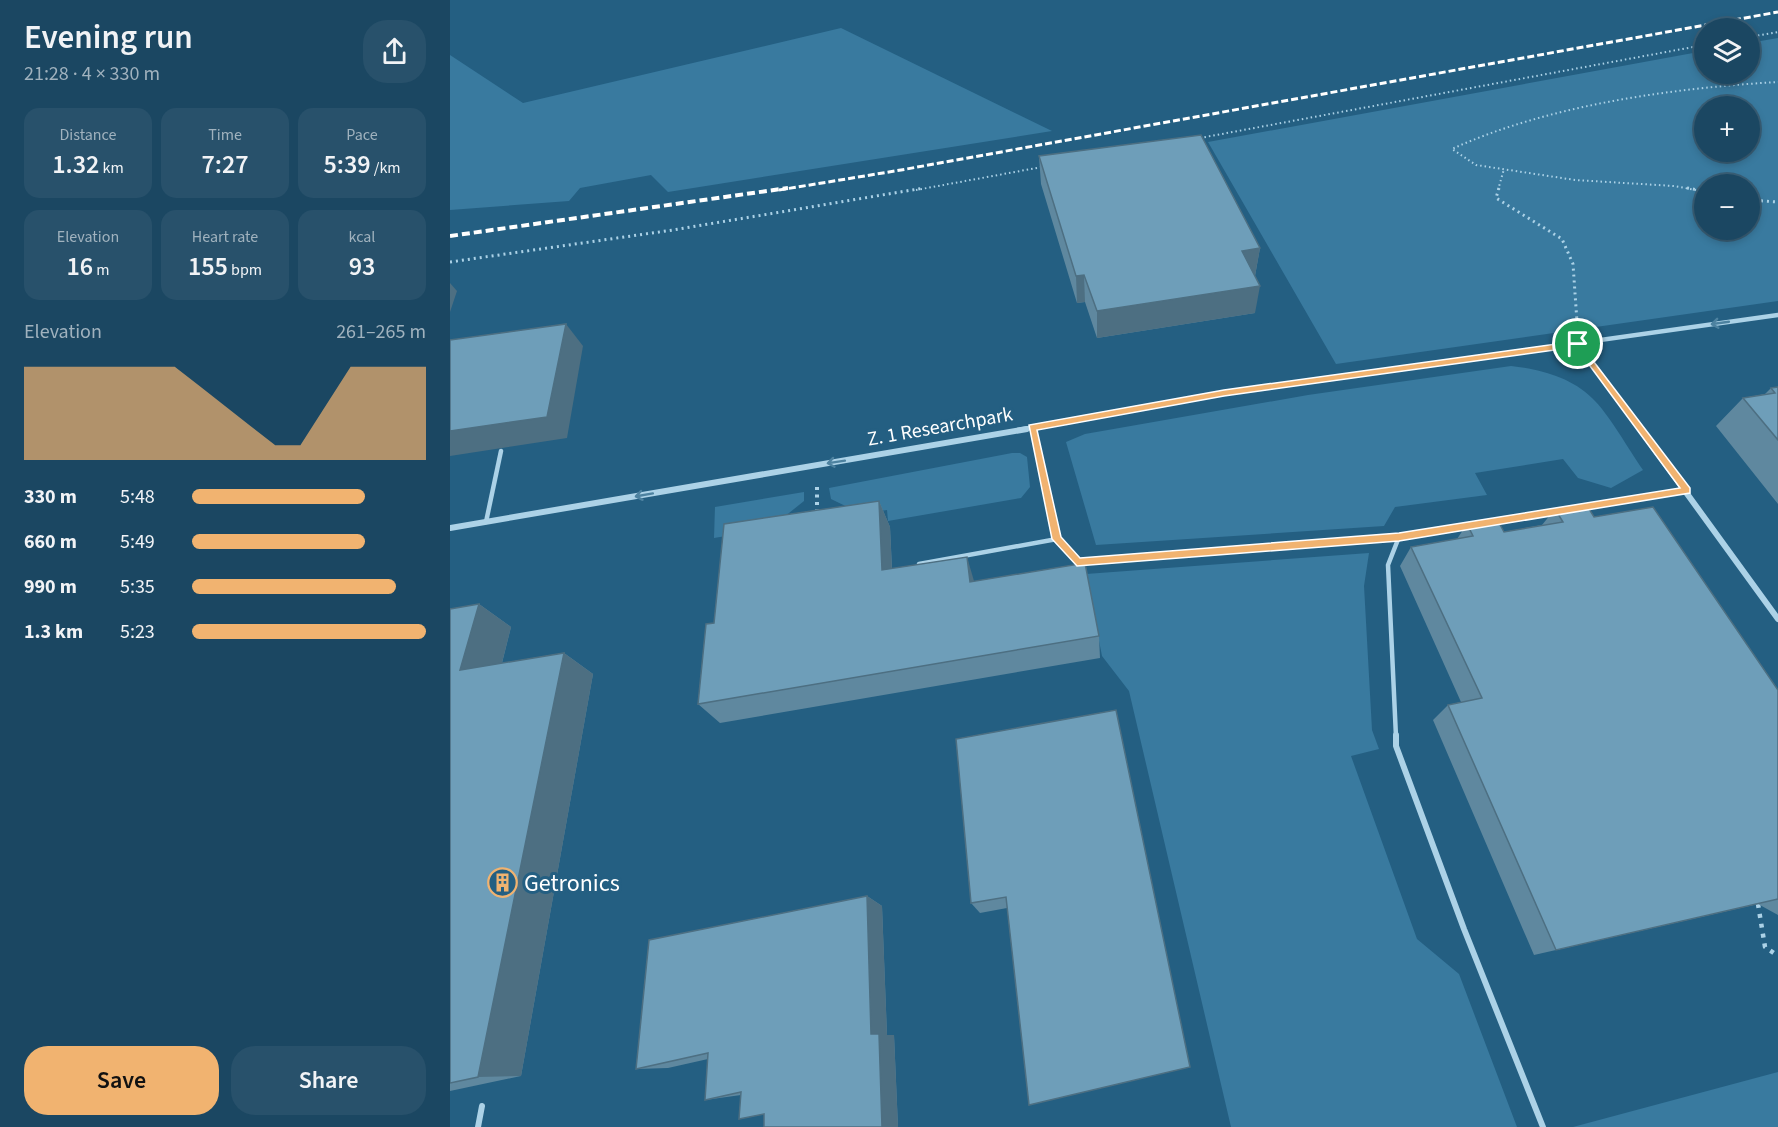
<!DOCTYPE html>
<meta charset="utf-8">
<style>
:root{--surface:#1b4762;--page:#28516b;--text:#f1f3f6;--muted:#a0b2be;--line:#395f77;--accent:#f1b370}
body{margin:0;font-family:"Source Sans 3",sans-serif;background:var(--page);color:var(--text);height:100vh;display:flex;flex-direction:column;font-size:22px;white-space:nowrap}
*{box-sizing:border-box;margin:0}
p{font-size:20px;color:var(--muted)}
.icon{flex:none;width:33px;height:33px;fill:none;stroke:currentColor;stroke-width:2;stroke-linecap:round;stroke-linejoin:round}
.map{position:relative;flex:1;overflow:hidden}
.panel{display:flex;flex-direction:column;background:var(--surface);width:450px}
.panel>*{flex:none}
.tools{position:absolute;left:1244px;top:18px;display:grid;gap:12px}
.tools a{display:grid;place-items:center;width:66px;height:66px;border-radius:50%;background:var(--surface);box-shadow:0 3px 9px #0003,0 0 0 2px var(--line);font-size:30px}
.pin{position:absolute;display:grid;place-items:center;width:51px;height:51px;color:#fff;margin:-26px;border:3px solid #fff;border-radius:50%;box-shadow:0 2px 6px #0007}
.round{display:grid;place-items:center;flex:none;width:63px;height:63px;border-radius:24px;background:var(--page)}
.head{display:flex;align-items:center;justify-content:space-between;height:102px;padding:0 24px}
h1{font-size:33px;font-weight:600;line-height:45px}
.metrics{display:grid;grid-template-columns:repeat(3,1fr);gap:9px;height:102px;padding:6px 24px}
.metrics div{display:grid;align-content:center;border-radius:15px;background:var(--page);text-align:center}
.metrics b{font-size:26px;font-weight:600}
.metrics small{font-size:16px;font-weight:400}
.metrics p{font-size:16px}
.chart{height:168px;padding:12px 24px}
.chart p{display:flex;justify-content:space-between}
.chart svg{width:100%;height:108px;margin-top:6px;fill:var(--accent);opacity:.7}
.primary-button{display:flex;gap:12px;margin-top:auto;padding:12px 24px}
.primary-button a{flex:1;height:69px;border-radius:24px;background:var(--accent);color:#111;font-size:24px;font-weight:600;line-height:69px;text-align:center}
.primary-button a+a{background:var(--page);color:var(--text)}
ul{padding:0 24px;list-style:none;font-size:20px}
li{display:grid;grid-template-columns:96px 72px 1fr;align-items:center;height:45px}
li i{height:15px;border-radius:8px;background:var(--accent)}
main{display:flex;flex:1;min-height:0}
.map>svg:first-child{display:block}
.green{fill:#397a9f;fill-rule:evenodd}
.lines{fill:none;stroke-linecap:round;stroke-linejoin:round}
.path-far3{stroke:#acd2e7;stroke-width:2;stroke-dasharray:1.5 3;stroke-linecap:butt}
.path-far2{stroke:#acd2e7;stroke-width:3;stroke-dasharray:2 4;stroke-linecap:butt}
.path-far1{stroke:#acd2e7;stroke-width:4;stroke-dasharray:3 4.5;stroke-linecap:butt}
.path{stroke:#acd2e7;stroke-width:4.5;stroke-dasharray:4 6;stroke-linecap:butt}
.service-far2{stroke:#acd2e7;stroke-width:4}
.service-far1{stroke:#acd2e7;stroke-width:4.5}
.service{stroke:#acd2e7;stroke-width:6}
.minor-far1{stroke:#acd2e7;stroke-width:4.5}
.minor{stroke:#acd2e7;stroke-width:6}
.rail-far1{stroke:#fff;stroke-width:3;stroke-dasharray:7 3;stroke-linecap:butt}
.rail{stroke:#fff;stroke-width:4;stroke-dasharray:8 4;stroke-linecap:butt}
.wall{fill:#5f889f}
.shaded-wall{fill:#4d6f82}
.building{fill:#6e9eb9;stroke:#4d6f82;stroke-width:1.5}
.oneway{stroke:#4d82a0}
.route{fill:#f1b370;stroke:#fff;stroke-width:1.5;fill-rule:evenodd}
.labels{text-anchor:middle;dominant-baseline:central;stroke-width:6;stroke-linejoin:round;paint-order:stroke}
.street-label{font-size:20px;fill:#fff;stroke:#245f82}
.near-poi-label{font-size:24px;fill:#fff;stroke:#245f82;text-anchor:start}
</style>
<main>
<section class="panel">
<div class="head"><div><h1>Evening run</h1><p>21:28 · 4 × 330 m</p></div><a class="round"><svg class="icon" aria-label="share" viewBox="0 0 24 24"><path d="M12 15V3M7 8l5-5 5 5M5 13v7h14v-7"/></svg></a></div>
<div class="metrics">
<div><p>Distance</p><b>1.32<small> km</small></b></div>
<div><p>Time</p><b>7:27</b></div>
<div><p>Pace</p><b>5:39<small> /km</small></b></div>
</div>
<div class="metrics">
<div><p>Elevation</p><b>16<small> m</small></b></div>
<div><p>Heart rate</p><b>155<small> bpm</small></b></div>
<div><p>kcal</p><b>93</b></div>
</div>
<div class="chart"><p><span>Elevation</span>261–265 m</p>
<svg viewBox="0 0 160 44" preserveAspectRatio="none"><path d="M0 44V6L10 6L20 6L30 6L40 6L50 6L60 6L70 14L80 22L90 30L100 38L110 38L120 22L130 6L140 6L150 6L160 6V44z"/></svg>
</div>
<ul>
<li><b>330 m</b>5:48<i style="width:74%"></i></li>
<li><b>660 m</b>5:49<i style="width:74%"></i></li>
<li><b>990 m</b>5:35<i style="width:87%"></i></li>
<li><b>1.3 km</b>5:23<i style="width:100%"></i></li>
</ul>
<div class="primary-button"><a>Save</a><a>Share</a></div>
</section>
<div class="map">
<svg width="1328" height="1127" viewBox="0 0 1328 1127">
<rect width="100%" height="100%" fill="#245f82"/>
<g class="green">
<path d="M391,28L602,131L218,192L201,175L130,188L119,201L0,210V55L73,103Z"/>
<path d="M1328,38V301L886,364L758,142L1254,51V74H1299V43ZM1254,106H1299V152H1254ZM1254,184H1299V230H1254Z"/>
<path d="M1061,366C1089,369 1121,377 1142,398C1159,414 1179,450 1193,470L1161,488L1128,478L1113,459L1025,473L1037,495L945,507L934,526L646,545L616,442L635,434L858,395Z"/>
<path d="M562,453H570L577,457L580,487L571,498L438,521L437,510L412,514L381,499L379,488Z"/>
<path d="M354,492V501L319,529L264,538L265,507Z"/>
<path d="M919,553L914,586L922,730L929,749L901,756L967,939L1009,974L1067,1127H781L679,691L652,656L636,574Z"/>
<path d="M1328,1072V1127H1123Z"/>
</g>
<g class="lines">
<g class="path-far3">
<path d="M1299,37L1328,32"/>
<path d="M750,138L1254,45"/>
<path d="M466,190L592,167"/>
<path d="M1048,190L1054,169"/>
<path d="M1246,190L1224,186L1125,180L1026,165L1002,149C1098,105 1223,88 1328,82"/>
</g>
<g class="path-far2">
<path d="M1049,188L1046,198L1112,239L1123,264L1127,322"/>
<path d="M1237,188L1254,191"/>
<path d="M1299,200L1328,202"/>
<path d="M0,262L223,230L474,188"/>
</g>
<g class="path-far1">
<path d="M367,487V512"/>
<path d="M619,553L627,562L928,538"/>
</g>
<path class="path" d="M1308,904L1315,947L1328,956"/>
<path class="service-far2" d="M582,428L583,430"/>
<g class="service-far1">
<path d="M1133,507L1235,491"/>
<path d="M1045,521L1107,511"/>
<path d="M36,522L51,451"/>
<path d="M469,564L607,539L582,429"/>
<path d="M946,737L938,565L949,537L1022,525"/>
</g>
<g class="service">
<path d="M946,735V746L1014,929L1093,1127"/>
<path d="M28,1127L32,1106"/>
</g>
<g class="minor-far1">
<path d="M1128,344L1191,430"/>
<path d="M568,430L774,393L1328,315"/>
</g>
<g class="minor">
<path d="M1190,429L1328,619"/>
<path d="M0,528L577,429"/>
</g>
<path class="rail-far1" d="M329,190L451,170L1328,12"/>
<path class="rail" d="M0,236L338,188"/>
</g>
<g class="wall">
<path d="M589,156L810,248L805,276V313L647,338L635,302L627,303L591,184Z"/>
<path d="M1328,387V504L1266,426L1293,398L1315,394L1321,388Z"/>
<path d="M429,501L440,527L442,568L524,581L649,636L650,658L270,723L248,704L264,623Z"/>
<path d="M1105,509L1144,517L1328,690V915L1308,904L1084,955L983,720L998,705L1011,702L950,566L961,547L1007,539L1017,524L1054,532L1092,525Z"/>
<path d="M29,604L61,627L52,663L114,653L143,674L71,1076L0,1091V609Z"/>
<path d="M666,710L557,908L530,913L521,903Z"/>
<path d="M417,896L432,906L437,1035H444L448,1127H314V1114L291,1095L255,1100L258,1059L218,1068L186,1069Z"/>
</g>
<g class="shaded-wall">
<path d="M810,248L805,276L787,278L792,251Z"/>
<path d="M634,275L635,302L627,303L626,276Z"/>
<path d="M0,283L7,291L0,312Z"/>
<path d="M810,286L805,313L647,338V311Z"/>
<path d="M116,324L133,346L117,438L0,456V431Z"/>
<path d="M429,501L440,527L443,594L432,570Z"/>
<path d="M517,557L524,581L520,582Z"/>
<path d="M29,604L61,627L45,690L10,670Z"/>
<path d="M114,653L143,674L71,1076L28,1077Z"/>
<path d="M417,896L432,906L437,1035H444L448,1127H432L421,1034Z"/>
</g>
<g class="building">
<path d="M751,135L810,248L792,251L810,286L647,311L634,275L626,276L589,156Z"/>
<path d="M116,324L97,417L0,431V340Z"/>
<path d="M1328,387V440L1293,398L1325,393L1321,388Z"/>
<path d="M429,501L432,570L517,557L520,582L635,563L649,636L248,704L256,624L264,623L274,524Z"/>
<path d="M1136,504L1144,517L1203,507L1328,690V899L1106,950L998,705L1032,698L961,547L1023,536L1017,524L1047,519L1054,532L1113,522L1105,509Z"/>
<path d="M29,604L10,670L114,653L28,1077L0,1083V609Z"/>
<path d="M666,710L740,1067L579,1105L556,897L521,903L506,739Z"/>
<path d="M417,896L421,1034H429L432,1127H314V1114L289,1119L291,1092L255,1100L258,1053L186,1069L199,940Z"/>
</g>
<defs><path id="oneway-shaft" d="M-6 0H5M1.5-3L5.5 0L1.5 3" fill="none" stroke-width="1.6" stroke-linecap="round" stroke-linejoin="round" transform="scale(1.5)"/></defs>
<g class="oneway">
<use href="#oneway-shaft" transform="translate(1270 323) rotate(172)"/>
<use href="#oneway-shaft" transform="translate(386 462) rotate(171)"/>
<use href="#oneway-shaft" transform="translate(194 495) rotate(170)"/>
</g>
<path class="route" d="M1128,341L1240,488V493L949,541L627,566L602,539L579,425L774,390ZM1126,347L1230,488L949,533L630,558L611,537L587,430L774,396Z"/>
<defs>
<symbol id="building-ring" viewBox="-11 -11 22 22"><circle r="9.5" fill="#245f82" stroke="#f1b370" stroke-width="1.5"/><path d="M-4-6H4V6H1V3H-1V6H-4ZM-2.5-4.3h1.7v1.8h-1.7ZM.8-4.3h1.7v1.8H.8ZM-2.5-1h1.7V.8h-1.7ZM.8-1h1.7V.8H.8Z" fill="#f1b370"/></symbol>
</defs>
<g fill-rule="evenodd">
<use href="#building-ring" x="36" y="866" width="33" height="33"/>
</g>
<g class="labels">
<g class="street-label">
<text transform="translate(490 427) rotate(-10)">Z. 1 Researchpark</text>
</g>
<g class="near-poi-label">
<text x="74" y="883">Getronics</text>
</g>
</g>
</svg>
<div class="tools">
<a><svg class="icon" aria-label="layers" viewBox="0 0 24 24"><path d="M12 4l9 5-9 5-9-5zM3 14l9 5 9-5"/></svg></a>
<a>+</a>
<a>−</a>
</div>
<div class="pin" style="left:1128px;top:344px;background:#1e9e55"><svg class="icon" aria-label="arrive" viewBox="0 0 24 24"><path d="M6 21V4h12l-3 4 3 4H6"/></svg></div>
</div>
</main>
